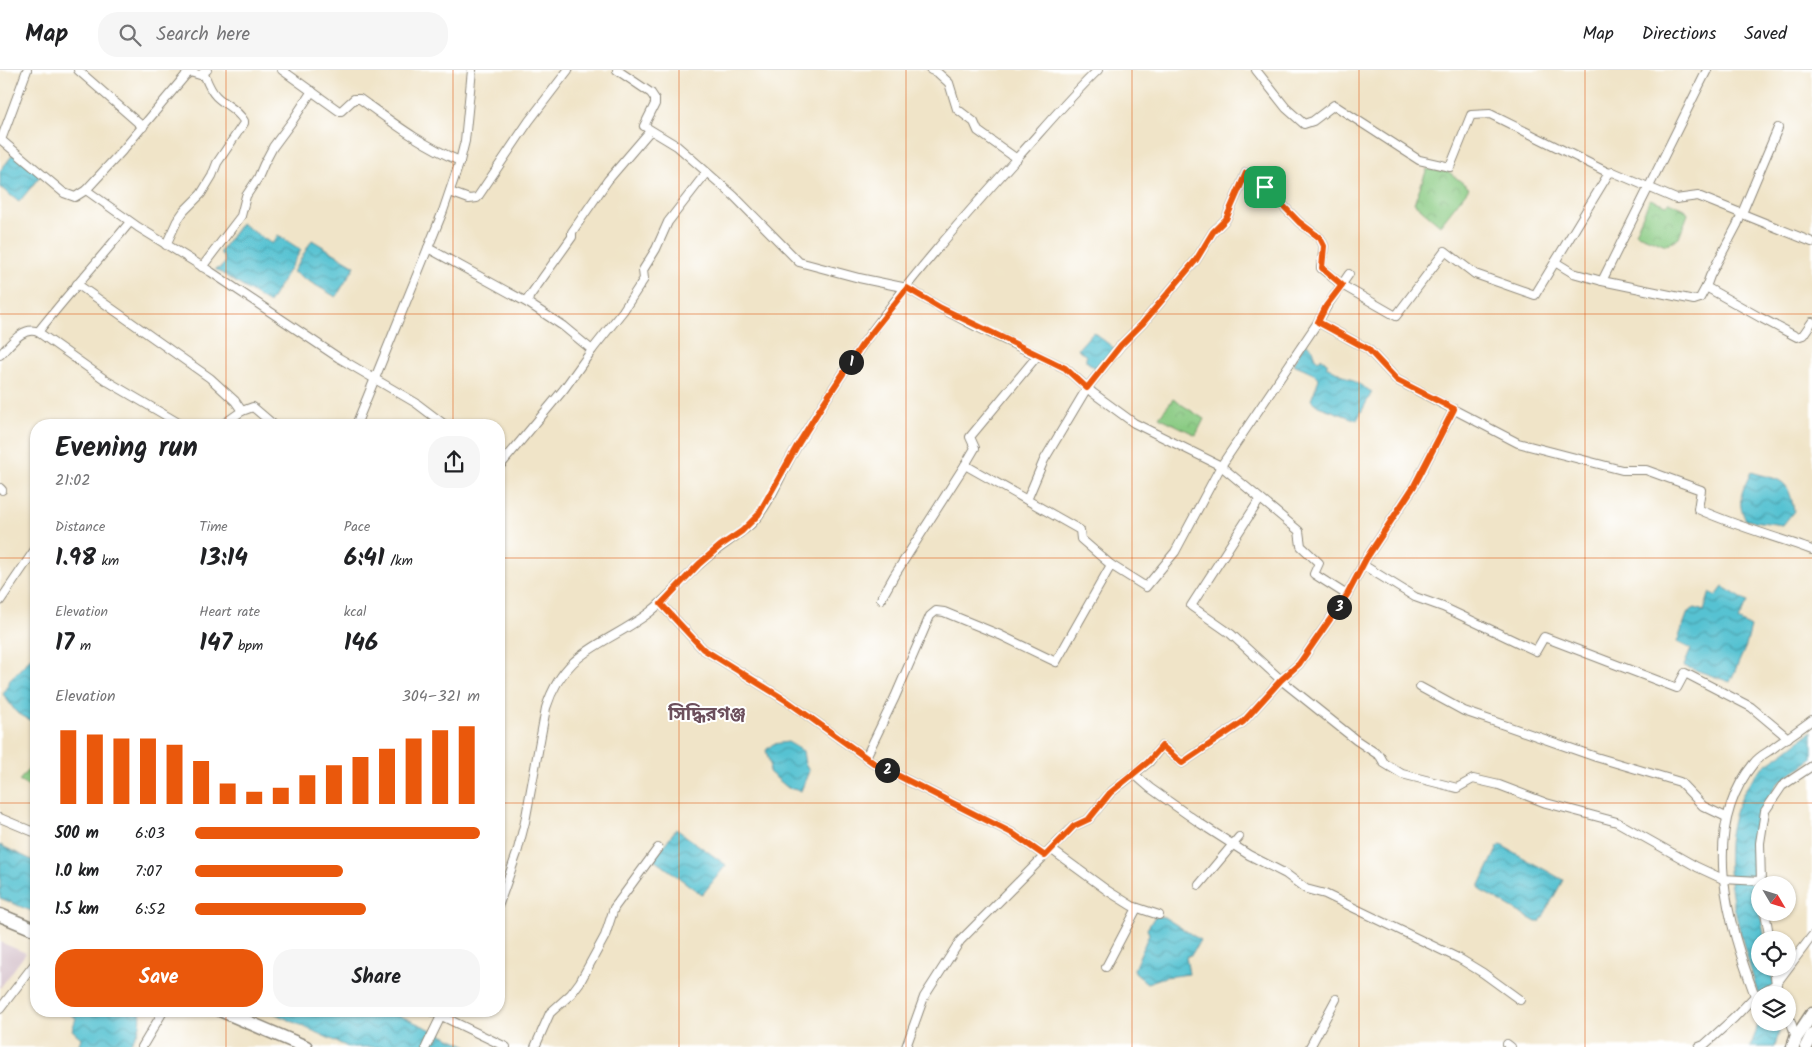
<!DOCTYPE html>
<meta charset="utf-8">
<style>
:root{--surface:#fff;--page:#f6f6f6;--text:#202124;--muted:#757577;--line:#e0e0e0;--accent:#ea580c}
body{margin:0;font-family:Kalam,"Noto Sans Bengali",sans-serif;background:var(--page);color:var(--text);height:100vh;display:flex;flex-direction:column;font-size:19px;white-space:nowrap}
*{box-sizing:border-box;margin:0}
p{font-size:16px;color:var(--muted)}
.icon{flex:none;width:28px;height:28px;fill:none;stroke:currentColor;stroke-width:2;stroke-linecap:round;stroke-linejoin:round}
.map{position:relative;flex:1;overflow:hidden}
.panel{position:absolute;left:30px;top:349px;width:475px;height:598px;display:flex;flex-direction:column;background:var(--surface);border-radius:20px;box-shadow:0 1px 4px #0004}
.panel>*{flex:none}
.needle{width:32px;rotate:128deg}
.tools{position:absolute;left:1751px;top:806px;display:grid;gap:10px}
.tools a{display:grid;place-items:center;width:45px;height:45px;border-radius:50%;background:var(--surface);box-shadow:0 1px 4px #0004;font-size:25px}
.pin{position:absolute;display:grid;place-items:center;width:42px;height:42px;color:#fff;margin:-21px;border-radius:10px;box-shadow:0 2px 8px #0006}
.km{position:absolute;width:25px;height:25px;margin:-12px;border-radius:50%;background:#222;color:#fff;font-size:14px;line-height:25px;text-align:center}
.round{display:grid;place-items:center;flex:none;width:52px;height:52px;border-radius:20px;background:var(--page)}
.summary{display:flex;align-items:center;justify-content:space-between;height:85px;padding:0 25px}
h1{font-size:28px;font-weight:700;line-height:38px}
.metrics{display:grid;grid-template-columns:repeat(3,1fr);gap:8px;height:85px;padding:5px 25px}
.metrics div{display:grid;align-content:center}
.metrics b{font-size:25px;font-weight:700}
.metrics small{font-size:14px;font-weight:400}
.metrics p{font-size:14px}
.chart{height:140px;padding:10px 25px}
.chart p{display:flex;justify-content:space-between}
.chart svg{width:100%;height:90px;margin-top:5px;stroke:var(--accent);stroke-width:6}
.button{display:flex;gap:10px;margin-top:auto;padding:10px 25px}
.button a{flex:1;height:58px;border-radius:20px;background:var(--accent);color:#fff;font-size:20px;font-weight:700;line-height:58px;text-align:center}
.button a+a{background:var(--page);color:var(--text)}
ul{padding:0 25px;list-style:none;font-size:16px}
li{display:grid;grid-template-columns:80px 60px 1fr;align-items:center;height:38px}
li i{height:12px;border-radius:6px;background:var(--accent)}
header{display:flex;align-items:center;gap:30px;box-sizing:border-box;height:70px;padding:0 25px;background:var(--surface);border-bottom:1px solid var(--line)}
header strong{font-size:24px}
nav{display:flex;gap:28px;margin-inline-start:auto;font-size:18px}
.search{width:350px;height:45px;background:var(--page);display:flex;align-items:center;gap:12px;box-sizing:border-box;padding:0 18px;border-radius:20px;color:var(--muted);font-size:19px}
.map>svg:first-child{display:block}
.industrial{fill:#d2bdc7}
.park{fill:url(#park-crowns);stroke:#5a7b57}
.water{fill:url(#water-waves);stroke:#41767e}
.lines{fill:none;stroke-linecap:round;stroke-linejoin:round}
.minor-casing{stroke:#8e887a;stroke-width:10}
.primary-casing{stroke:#8e887a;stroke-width:15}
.trunk-casing{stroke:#8e887a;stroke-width:15}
.minor{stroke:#fff;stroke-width:8}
.primary{stroke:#fff;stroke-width:12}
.trunk{stroke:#fff;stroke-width:12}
.route-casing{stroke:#fff;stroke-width:10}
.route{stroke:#ea580c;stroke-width:6}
.grid{fill:none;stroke:#df570e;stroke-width:1;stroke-opacity:0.55}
.labels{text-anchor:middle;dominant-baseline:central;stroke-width:4;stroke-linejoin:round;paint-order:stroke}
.district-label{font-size:19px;font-weight:bold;fill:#6c4f5c;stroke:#fff}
</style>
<header>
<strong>Map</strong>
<div class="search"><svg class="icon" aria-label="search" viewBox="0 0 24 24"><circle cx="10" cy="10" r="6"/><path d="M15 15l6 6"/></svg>Search here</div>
<nav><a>Map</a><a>Directions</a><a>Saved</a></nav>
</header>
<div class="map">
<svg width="1812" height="977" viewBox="0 0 1812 977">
<defs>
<pattern id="park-crowns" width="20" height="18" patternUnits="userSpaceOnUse" patternTransform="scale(1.25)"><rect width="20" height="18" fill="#8acb83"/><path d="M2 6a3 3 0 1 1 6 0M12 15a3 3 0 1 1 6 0" fill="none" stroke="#77ae71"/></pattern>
<pattern id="water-waves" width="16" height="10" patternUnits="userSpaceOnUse" patternTransform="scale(1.25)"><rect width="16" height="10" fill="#57c2d2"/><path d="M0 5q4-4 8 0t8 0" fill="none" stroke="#489eab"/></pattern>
</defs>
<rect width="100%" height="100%" fill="#fff"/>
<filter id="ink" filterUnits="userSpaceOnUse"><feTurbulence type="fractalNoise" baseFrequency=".02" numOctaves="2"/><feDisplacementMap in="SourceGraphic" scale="10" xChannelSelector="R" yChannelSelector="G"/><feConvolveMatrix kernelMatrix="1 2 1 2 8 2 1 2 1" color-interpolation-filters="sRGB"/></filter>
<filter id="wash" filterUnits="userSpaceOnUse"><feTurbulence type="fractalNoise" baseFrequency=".0096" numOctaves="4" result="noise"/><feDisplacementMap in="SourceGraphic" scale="20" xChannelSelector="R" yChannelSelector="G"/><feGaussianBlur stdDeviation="1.12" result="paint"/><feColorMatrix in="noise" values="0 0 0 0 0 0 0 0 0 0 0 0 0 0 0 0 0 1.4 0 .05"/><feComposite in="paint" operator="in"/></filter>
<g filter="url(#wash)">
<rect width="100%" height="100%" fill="#f0e4c8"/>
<path class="industrial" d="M0,872L26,883L0,918Z"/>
<g class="park">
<path d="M1427,99L1449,102L1469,118L1440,155L1414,133Z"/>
<path d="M1650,129L1666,135L1669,132L1686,140L1688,144L1679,168L1666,175L1635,163Z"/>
<path d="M1173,329L1204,349L1196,365L1159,347Z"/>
<path d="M36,689V721L19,711Z"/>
</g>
<g class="water">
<path d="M14,83L41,105L19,132L0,117V101Z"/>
<path d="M241,153L272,174L278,165L301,180L269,233L215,199L220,198L225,193L224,188L220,182Z"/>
<path d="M312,170L355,196L336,227L293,202Z"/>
<path d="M1093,262L1115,279L1095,298L1086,291V286L1078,279Z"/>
<path d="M1305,273L1313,279L1315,285L1314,288L1318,290L1321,288L1328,294L1326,296L1330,298L1352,310L1372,322L1357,350L1318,336L1311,330L1319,309C1313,301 1302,298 1293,294Z"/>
<path d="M1751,402C1782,411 1788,407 1794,441L1783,455L1746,450C1735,431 1743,420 1751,402Z"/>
<path d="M1723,517L1748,532L1738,550L1751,557L1746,576L1730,612L1684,596L1691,579L1677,572L1688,542L1695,538L1704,541L1710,522L1716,526Z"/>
<path d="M36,582V654L16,642L3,624L10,610Z"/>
<path d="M1812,661V689L1777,714L1757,748L1752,774L1754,804L1765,870H1760V898H1770L1776,925H1760V933C1742,862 1702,771 1755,706C1765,693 1779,687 1791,677C1798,672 1805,666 1812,661Z"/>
<path d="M788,672L803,681L805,694L809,701L801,721L788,718L769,702L770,695L766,680L773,674Z"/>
<path d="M676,759L726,795L702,825L654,789Z"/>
<path d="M0,775L36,792V843L0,828Z"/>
<path d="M1501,775L1563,810L1540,852H1536L1482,821L1479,817L1498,777Z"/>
<path d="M1155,846L1164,847L1200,870L1192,884L1186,887L1189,904L1165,907L1147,913L1136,904L1134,899L1149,864L1147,859Z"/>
<path d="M64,940H140C143,955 137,965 128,977H78L81,968L72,960L76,948Z"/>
<path d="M267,940H387L470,977H348Z"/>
<path d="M1760,943V952L1781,953L1775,977H1750L1756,962Z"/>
</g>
</g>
<g filter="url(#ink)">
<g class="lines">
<defs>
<g id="minor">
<path d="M78,0L143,57"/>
<path d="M282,0L339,41H341L354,29H360C392,52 423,76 460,91"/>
<path d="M617,0L651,23L655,29V34L644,56L677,76L734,126L799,192L859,208L907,218L941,238L977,257L1065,298L1093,323L1134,353L1221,396L1299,461L1301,476L1319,493L1314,504L1347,525"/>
<path d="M931,0L938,3L949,13L957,39L974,52L978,61L1017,89"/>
<path d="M1256,0L1286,38L1304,54L1313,51L1334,35L1419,90L1450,97L1471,45L1490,44L1609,103L1613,102L1676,129L1698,126L1812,172"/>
<path d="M1778,58L1737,155L1710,206L1706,217L1761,248L1797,267L1803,265L1812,252"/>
<path d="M0,69L64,123L75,127L86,120L122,81L185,6L190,2L200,5L207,0"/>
<path d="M1,70L27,0"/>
<path d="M86,120L138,157L211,202L339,288L416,333L445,355"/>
<path d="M450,122L469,129L477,128L529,51L568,0"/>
<path d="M166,175L177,151L184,141L201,124L212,106L217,93L244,53V51C236,38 226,36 216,26C210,20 207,11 204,4"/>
<path d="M428,178L528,233"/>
<path d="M1555,192L1609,103"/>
<path d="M202,197L241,146L246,126L258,108L264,94L273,77L293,50L312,21"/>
<path d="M1602,211L1694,230L1700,228L1706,217"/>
<path d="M77,214L210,308L235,331L242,341"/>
<path d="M1318,252L1327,236L1349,204"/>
<path d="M38,262L107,311L182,355"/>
<path d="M592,280L563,256L528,233L529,227L572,167V162L608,110L650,61"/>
<path d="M0,285C9,276 23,255 38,262C68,224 100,189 130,152"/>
<path d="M1038,285L970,367L975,378L965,395L1080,460L1081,469L1111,495L1146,517L1175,482L1221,396L1318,252L1368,279L1397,310L1518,373L1622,400H1646L1701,420L1698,439C1735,456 1774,466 1812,480"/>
<path d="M222,355L242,341L253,337L274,355"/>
<path d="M356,355L443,141L460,91L465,71L472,0"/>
<path d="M499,397L564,319L592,280L623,241L644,209L643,200L656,179L668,152L706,103"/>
<path d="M0,418L2,420"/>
<path d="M1260,429L1191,536L1231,564L1281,610L1356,670L1380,686L1384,693L1402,704L1457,718L1473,709L1499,715L1546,733L1617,752L1697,797L1723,809L1760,811"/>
<path d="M1027,430L1044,390L1087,318L1121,275L1142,254L1196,190L1213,162L1226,149L1246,103L1265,117L1299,152L1320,168L1324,176L1321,198L1342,215L1396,246L1445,181L1475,204L1535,225L1555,192L1573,203L1602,211L1707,0"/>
<path d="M1363,495L1415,527L1443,537L1536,581L1544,567L1677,618L1685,603L1751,637L1788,668"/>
<path d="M881,529L894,506L965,395"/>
<path d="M0,531L36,478"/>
<path d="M661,534L703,579L787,631L875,694L1012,763L1045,786"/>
<path d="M1420,617L1464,641L1596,687L1680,712L1703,736L1726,747"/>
<path d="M866,687L895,627L930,546L936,541L944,542L1000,565L1056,592L1111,495"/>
<path d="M1134,704L1150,718L1201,754L1249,785L1286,804L1306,819L1325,824L1460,889L1483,903L1520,930"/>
<path d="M0,748L36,763"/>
<path d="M1052,780L1108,821L1132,836L1159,845"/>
<path d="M1761,814L1760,773L1765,741L1782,716L1812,696"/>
<path d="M1199,815L1239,767"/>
<path d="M499,834L517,783L525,752L546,638C565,578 606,576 650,542C669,527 684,508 702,492C717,478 735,468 750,455C769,437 779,408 792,385C813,348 837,312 861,277C907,211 963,148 1017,88C1044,58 1069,28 1098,0"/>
<path d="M1765,842L1770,870"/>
<path d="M1106,897L1137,838"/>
<path d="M1774,898L1776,914L1780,925"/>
<path d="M1755,926L1776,914L1812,866"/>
<path d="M0,939L36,892"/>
<path d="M429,940L506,977"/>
<path d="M1788,943L1796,968"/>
<path d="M1507,974L1511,977"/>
<path d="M142,977L164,940"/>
<path d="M426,977L444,940"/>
<path d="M535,977L550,943L571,924L580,912L605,866L614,838L658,778"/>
<path d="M906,977L924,927L960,871L1074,756L1089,749L1110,723L1149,692L1162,676L1182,693L1243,652L1281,610L1299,594L1347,525L1366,489L1414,416L1454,339"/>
<path d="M1310,977L1336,929"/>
<path d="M1699,977L1704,975L1734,948L1755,926C1728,853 1699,760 1754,693C1758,687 1766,683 1772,679C1785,669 1799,660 1812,650"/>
</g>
<g id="primary">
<path d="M0,845L36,860"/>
<path d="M220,940L306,977"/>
</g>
<g id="trunk">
<path d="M1793,977L1796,968L1812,944"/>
<path d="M1806,977L1812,965"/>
</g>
</defs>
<use href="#minor" class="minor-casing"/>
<use href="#primary" class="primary-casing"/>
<use href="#trunk" class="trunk-casing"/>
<use href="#minor" class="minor"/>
<use href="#primary" class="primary"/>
<use href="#trunk" class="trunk"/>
</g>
</g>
<g class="lines" filter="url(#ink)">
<defs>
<path id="route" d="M1246,103L1265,117L1299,152L1320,168L1324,176L1322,198L1342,215L1326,236L1318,252L1368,279L1397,310L1454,339L1414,416L1366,489L1347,525L1299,594L1281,610L1243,652L1182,693L1162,676L1148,692L1110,723L1089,749L1074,756L1045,786L1012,763L875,694L787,631L703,579L661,534L699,494L720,476L742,461L758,445L797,376L823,334L862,275L907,218L941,238L1065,298L1087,318L1121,275L1142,254L1196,190L1213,162L1226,149Z"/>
</defs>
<use href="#route" class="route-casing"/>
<use href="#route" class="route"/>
</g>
<path class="grid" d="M226,0V355M453,0V355M679,0V977M906,0V977M1132,0V977M1359,0V977M1585,0V977M0,244H1812M0,488H36M499,488H1812M0,733H36M499,733H1812M226,940V977M453,940V977"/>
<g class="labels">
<g class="district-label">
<text x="707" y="645">সিদ্ধিরগঞ্জ</text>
</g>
</g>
</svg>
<div class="tools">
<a><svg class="needle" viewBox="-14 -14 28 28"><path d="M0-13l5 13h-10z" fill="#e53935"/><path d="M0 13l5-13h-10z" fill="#757577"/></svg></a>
<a><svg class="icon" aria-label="locate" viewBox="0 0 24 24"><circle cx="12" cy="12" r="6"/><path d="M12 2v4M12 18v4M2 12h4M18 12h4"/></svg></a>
<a><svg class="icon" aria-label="layers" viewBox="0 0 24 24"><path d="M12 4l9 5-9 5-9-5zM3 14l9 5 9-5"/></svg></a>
</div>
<div class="pin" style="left:1265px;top:117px;background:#1e9e55"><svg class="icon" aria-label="arrive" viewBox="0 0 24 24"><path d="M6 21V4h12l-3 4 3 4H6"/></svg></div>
<b class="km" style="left:851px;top:292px">1</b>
<b class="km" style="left:887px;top:700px">2</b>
<b class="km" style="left:1339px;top:537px">3</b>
<section class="panel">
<div class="summary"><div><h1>Evening run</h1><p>21:02</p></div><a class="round"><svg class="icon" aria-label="share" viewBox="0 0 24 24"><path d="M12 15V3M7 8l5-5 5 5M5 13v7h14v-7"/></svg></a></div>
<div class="metrics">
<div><p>Distance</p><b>1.98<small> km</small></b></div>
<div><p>Time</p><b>13:14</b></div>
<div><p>Pace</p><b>6:41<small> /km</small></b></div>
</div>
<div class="metrics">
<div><p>Elevation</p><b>17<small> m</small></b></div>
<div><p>Heart rate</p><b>147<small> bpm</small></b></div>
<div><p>kcal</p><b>146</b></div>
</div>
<div class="chart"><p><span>Elevation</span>304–321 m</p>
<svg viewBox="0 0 160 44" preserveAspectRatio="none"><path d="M5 44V8M15 44V10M25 44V12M35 44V12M45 44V15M55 44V23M65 44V34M75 44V38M85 44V36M95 44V30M105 44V25M115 44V21M125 44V17M135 44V12M145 44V8M155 44V6"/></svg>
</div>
<ul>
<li><b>500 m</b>6:03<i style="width:100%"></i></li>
<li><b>1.0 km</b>7:07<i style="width:52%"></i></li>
<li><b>1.5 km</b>6:52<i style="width:60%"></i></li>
</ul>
<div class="button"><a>Save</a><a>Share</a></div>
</section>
</div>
